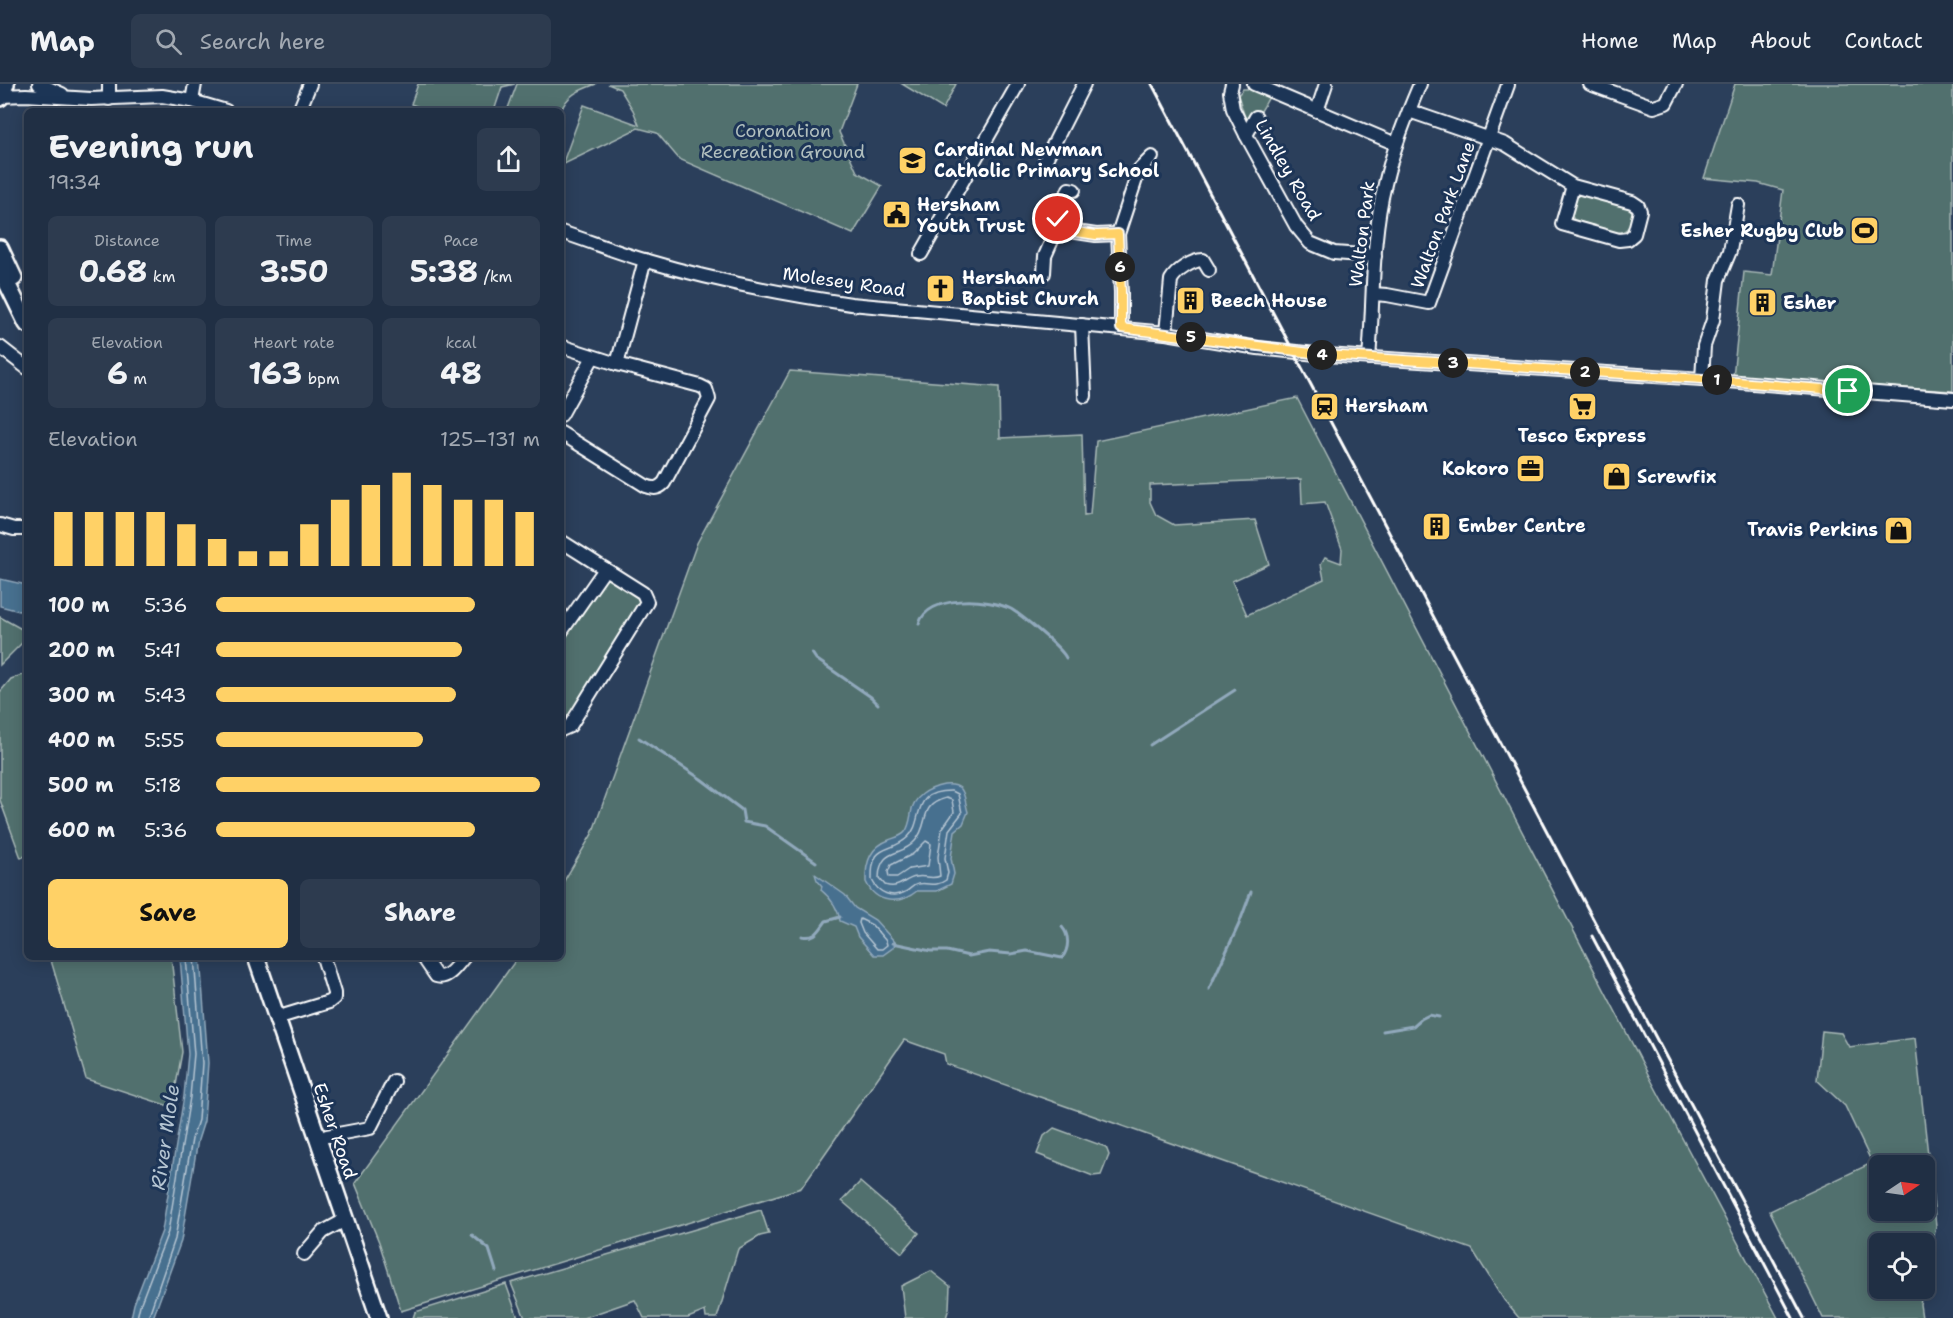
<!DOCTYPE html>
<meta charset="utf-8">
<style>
:root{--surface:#202f44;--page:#2d3b4f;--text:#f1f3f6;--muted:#a2a9b2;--line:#3d4a5d;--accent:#ffd166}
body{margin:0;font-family:"Shantell Sans",sans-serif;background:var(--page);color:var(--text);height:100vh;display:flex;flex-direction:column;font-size:22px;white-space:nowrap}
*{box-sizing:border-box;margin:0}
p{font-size:20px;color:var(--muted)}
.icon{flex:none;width:33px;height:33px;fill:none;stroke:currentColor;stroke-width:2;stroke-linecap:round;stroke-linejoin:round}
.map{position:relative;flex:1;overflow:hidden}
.sheet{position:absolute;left:24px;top:24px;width:540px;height:852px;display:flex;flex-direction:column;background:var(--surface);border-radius:9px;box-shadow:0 3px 15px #0003,0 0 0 2px var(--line)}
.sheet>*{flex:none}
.needle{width:39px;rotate:77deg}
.controls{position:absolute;left:1869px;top:1071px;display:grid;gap:12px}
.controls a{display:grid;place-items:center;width:66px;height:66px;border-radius:9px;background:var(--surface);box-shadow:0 3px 15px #0003,0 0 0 2px var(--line);font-size:30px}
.pin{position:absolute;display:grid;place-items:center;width:51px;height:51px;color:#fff;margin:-26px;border:3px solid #fff;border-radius:50%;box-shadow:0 2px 6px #0007}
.km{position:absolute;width:30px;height:30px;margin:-15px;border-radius:50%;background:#222;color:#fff;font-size:16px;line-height:30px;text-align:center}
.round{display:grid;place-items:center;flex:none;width:63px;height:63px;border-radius:9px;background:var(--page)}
.overview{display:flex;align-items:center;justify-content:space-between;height:102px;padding:0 24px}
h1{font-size:33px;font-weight:700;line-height:45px}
.metrics{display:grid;grid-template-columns:repeat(3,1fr);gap:9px;height:102px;padding:6px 24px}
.metrics div{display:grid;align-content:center;border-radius:9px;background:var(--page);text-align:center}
.metrics b{font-size:30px;font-weight:700}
.metrics small{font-size:16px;font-weight:400}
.metrics p{font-size:16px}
.chart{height:168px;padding:12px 24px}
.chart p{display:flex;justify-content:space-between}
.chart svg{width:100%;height:108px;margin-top:6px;stroke:var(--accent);stroke-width:6}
.button{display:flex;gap:12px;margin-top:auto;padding:12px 24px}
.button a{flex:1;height:69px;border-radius:9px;background:var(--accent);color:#111;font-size:24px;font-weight:700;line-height:69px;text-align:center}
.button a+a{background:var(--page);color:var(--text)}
ul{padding:0 24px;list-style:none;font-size:20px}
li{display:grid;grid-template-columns:96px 72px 1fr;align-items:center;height:45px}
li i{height:15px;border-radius:8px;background:var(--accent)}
header{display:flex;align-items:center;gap:36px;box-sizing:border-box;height:84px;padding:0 30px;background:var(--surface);border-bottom:2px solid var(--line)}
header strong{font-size:28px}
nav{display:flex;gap:33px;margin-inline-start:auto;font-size:21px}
.search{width:420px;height:54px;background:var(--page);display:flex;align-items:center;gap:15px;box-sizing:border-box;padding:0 21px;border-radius:9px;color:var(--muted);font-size:22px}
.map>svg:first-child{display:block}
.green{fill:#51706e;stroke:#a8b8b6;stroke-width:1.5;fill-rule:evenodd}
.water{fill:#476f8f;stroke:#91a9bc;stroke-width:1.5}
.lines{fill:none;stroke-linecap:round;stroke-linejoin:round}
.shore{stroke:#b5c5d2;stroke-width:1.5}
.stream{stroke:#91a9bc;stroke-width:3}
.minor-casing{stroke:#fff;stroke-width:16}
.major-casing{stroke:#fff;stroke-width:20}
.minor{stroke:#1d3557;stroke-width:12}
.major{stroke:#1d3557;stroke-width:15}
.rail{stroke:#fff;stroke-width:3}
.route-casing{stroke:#fff;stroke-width:12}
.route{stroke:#ffd166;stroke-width:8}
.labels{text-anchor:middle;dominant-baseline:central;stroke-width:6;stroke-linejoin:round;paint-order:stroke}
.park-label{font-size:18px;fill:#b1bfbe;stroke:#1d3557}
.poi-label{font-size:18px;font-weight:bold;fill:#fff;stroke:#1d3557;text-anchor:start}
.street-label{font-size:18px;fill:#fff;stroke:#1d3557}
.water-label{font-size:20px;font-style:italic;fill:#b5c5d2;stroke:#1d3557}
</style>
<header>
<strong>Map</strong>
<div class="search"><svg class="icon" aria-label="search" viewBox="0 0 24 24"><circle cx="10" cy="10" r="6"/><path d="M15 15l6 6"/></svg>Search here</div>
<nav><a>Home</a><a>Map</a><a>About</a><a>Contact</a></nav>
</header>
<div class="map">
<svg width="1953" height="1234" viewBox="0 0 1953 1234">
<rect width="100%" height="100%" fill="#2b3f5b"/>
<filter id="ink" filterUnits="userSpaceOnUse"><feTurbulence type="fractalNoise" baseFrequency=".0167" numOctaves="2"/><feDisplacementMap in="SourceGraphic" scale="12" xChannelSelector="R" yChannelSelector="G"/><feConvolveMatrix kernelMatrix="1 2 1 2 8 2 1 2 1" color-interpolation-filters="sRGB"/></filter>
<g filter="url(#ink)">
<g class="green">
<path d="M418,0H515L502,3L494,27H429L411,20Z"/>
<path d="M517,0H596C580,6 567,10 561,27H507Z"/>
<path d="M608,0H857L839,48L857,88L882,102L853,150L679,75L657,49L638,44L562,81L584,21L639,41L633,26L620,5Z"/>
<path d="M902,0H956L943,25Z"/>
<path d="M1735,0H1953V307L1733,293L1744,188L1772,191L1783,106L1758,99L1704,94Z"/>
<path d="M1243,5H1251L1269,13C1263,23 1258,37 1246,37L1238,11Z"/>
<path d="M1576,107L1631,124C1634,135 1631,147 1618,149L1574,136L1569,126Z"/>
<path d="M790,287L999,303L1000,354L1082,350L1084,432L1090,431L1096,357L1297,314L1649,992L1778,1234H1519L1504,1216L1472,1165L946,980L944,970L904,956L801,1104L401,1227L379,1158L355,1099L518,873H561V802L592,750L697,459ZM1301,395L1302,420L1325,418L1342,465L1341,479L1325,473L1321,480L1324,495L1247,531L1232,497L1269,480L1255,436L1174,441L1156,431L1150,418V401Z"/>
<path d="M605,485L646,513L561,646V548Z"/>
<path d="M0,533L27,548V554L0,581Z"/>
<path d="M27,589V771L21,774L0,716V608L11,595Z"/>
<path d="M50,873H171L182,968L172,1023L86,995Z"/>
<path d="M1822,947L1841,949L1849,963L1915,954L1936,1142L1925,1197L1924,1160H1880V1204L1923,1205L1920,1220L1922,1234H1823L1770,1127L1872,1079L1845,1022L1817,996ZM1880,1082H1924V1126H1880Z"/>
<path d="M1054,1044L1106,1063L1109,1071L1101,1091L1093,1092L1037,1070L1044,1052Z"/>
<path d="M860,1098L919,1149L902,1169L842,1117Z"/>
<path d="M761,1126L769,1150L760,1152L738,1165L717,1234H706L705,1227L688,1234H644L635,1216L583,1234H525L511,1199Z"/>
<path d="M931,1187L950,1202L949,1224L946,1234H905L901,1202Z"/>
<path d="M506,1200L518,1234H413L415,1228Z"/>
</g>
<g class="water">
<path d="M0,495L27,501V529L0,522Z"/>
<path d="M944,701C967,699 963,712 968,728L963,740L955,747L951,774L954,790L951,800L937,807H917C900,821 876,820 866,798C865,780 870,763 889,756C894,754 902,752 905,748C909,743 910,736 911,730C912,713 929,704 944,701Z"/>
<path d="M815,790L845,811L855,824L875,836L895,858L894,863L883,871H874L858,853L854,843L840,837C838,824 832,815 821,806L822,802L817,796Z"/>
<path d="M180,873H200L208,979L204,1037L198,1056L181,1157L153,1234H131L134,1220L162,1147L184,1012L188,970Z"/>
</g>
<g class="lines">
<g class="shore">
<path d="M952,707L958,710L962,729L949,746L945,774L948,789L946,796C935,804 929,798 918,800C912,801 910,806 905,808C892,815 878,809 872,796C871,757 889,771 908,753C925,737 909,706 952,707Z"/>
<path d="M946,714L952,716L954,728L942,745L938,773L940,792C932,796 925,791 916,793C903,795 900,806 885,801L879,794C880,763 900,774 915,757C931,739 917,722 946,714Z"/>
<path d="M926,757L931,760L928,782L909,785L897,793H889L888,788L891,781L913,770Z"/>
<path d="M860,835L872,841L886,857L887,861L882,865H877L863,849L859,839Z"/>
<path d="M137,1234L140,1221L168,1148L190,1013L194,970L186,873"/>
<path d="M148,1234L175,1155L192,1055L198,1036L202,979L194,873"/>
</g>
<g class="stream">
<path d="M919,540C928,510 988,514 1011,525C1021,531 1062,564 1066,574"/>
<path d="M812,569L816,575L871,613L878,620"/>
<path d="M639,654L701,695L742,726L744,738L765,742L816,778"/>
<path d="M1150,661L1235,606"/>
<path d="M802,852C816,855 819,846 826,837L840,833"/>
<path d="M893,859L931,867H947L969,872L989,868L1011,870L1027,867L1062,874C1069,865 1070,852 1062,843"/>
<path d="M1209,905L1239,840L1251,808"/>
<path d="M1383,947L1413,942L1421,935L1429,931L1439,933"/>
<path d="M472,1151L489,1165L496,1187"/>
</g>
<defs>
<g id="minor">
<path d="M39,0L62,10"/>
<path d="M1232,0L1230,8L1233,25L1246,51L1296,142L1310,159L1334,169L1375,172"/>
<path d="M1254,0L1396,60"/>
<path d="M1590,0L1654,23L1666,19L1676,0"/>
<path d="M1,12L26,11L91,15L162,12L192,17L226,27"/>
<path d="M109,15V0"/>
<path d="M192,17L195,0"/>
<path d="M299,27L310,0"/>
<path d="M1317,27L1326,0"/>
<path d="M1409,27L1505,60L1573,102L1632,118L1638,122L1640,127L1634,150L1628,155L1619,156L1562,140L1573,102"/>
<path d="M1246,51L1256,33"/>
<path d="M1045,77L1084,0"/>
<path d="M1074,106L1069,105L1057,135V145L1096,151L1118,150"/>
<path d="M561,148C589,157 616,168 644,176C711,196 782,210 851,220L1166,249L1258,264L1326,271L1702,295L1953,315"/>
<path d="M921,170L1018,0"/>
<path d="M1044,189L1045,172L1057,145"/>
<path d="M1373,210L1387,211L1429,219L1508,1"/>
<path d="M1082,241L1085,312"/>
<path d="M1121,244V208L1118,150L1139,86L1152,73"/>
<path d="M1166,249L1171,196C1176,187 1192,176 1203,176L1209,186"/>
<path d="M561,262L617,280L700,302L706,305L709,315L664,399C658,405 654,405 646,402L561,349"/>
<path d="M0,263L27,284"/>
<path d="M1369,274C1374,216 1371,156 1385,100C1393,65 1406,33 1420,0"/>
<path d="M617,280L645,176"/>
<path d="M1702,295L1704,262L1713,236L1718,196L1730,167L1738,121"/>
<path d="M561,331L593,273"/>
<path d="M0,441L14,445H27"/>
<path d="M561,457L643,509L647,518L570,642L561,646"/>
<path d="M561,548L605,485"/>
<path d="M423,873L436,892C448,896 456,882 464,873"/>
<path d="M286,931L329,918L334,914V909L323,873"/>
<path d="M327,1052L370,1044L394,997"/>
<path d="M304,1170L323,1148L345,1136"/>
</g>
<g id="major">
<path d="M0,14L6,0"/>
<path d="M0,164L14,194"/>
<path d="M0,185L27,240"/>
<path d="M256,873L379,1234"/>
</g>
</defs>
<use href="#minor" class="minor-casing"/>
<use href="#major" class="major-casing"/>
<use href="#minor" class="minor"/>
<use href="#major" class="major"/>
<g class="rail">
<path d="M1152,0L1804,1234"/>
<path d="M1592,852L1793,1234"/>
</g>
</g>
</g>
<g class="lines" filter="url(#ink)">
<defs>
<path id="route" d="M1058,135L1057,145L1096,151L1118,150L1121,208V244L1326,271L1702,295L1848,307"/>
</defs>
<use href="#route" class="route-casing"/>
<use href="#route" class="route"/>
</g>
<defs>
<symbol id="school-square" viewBox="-11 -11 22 22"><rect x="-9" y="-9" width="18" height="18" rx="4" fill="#ffd166" stroke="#1d3557"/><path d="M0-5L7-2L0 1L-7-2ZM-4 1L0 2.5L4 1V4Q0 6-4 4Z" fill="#111"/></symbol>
<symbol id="civic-square" viewBox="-11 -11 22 22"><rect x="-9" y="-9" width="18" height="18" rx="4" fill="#ffd166" stroke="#1d3557"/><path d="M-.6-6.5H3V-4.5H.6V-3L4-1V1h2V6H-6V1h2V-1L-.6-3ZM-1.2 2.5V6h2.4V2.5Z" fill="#111"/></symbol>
<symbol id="stadium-square" viewBox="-11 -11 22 22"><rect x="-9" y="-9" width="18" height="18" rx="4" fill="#ffd166" stroke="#1d3557"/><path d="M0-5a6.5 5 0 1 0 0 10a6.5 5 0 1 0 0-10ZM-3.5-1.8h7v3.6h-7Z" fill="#111"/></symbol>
<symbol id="church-square" viewBox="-11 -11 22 22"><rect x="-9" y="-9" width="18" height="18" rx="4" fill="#ffd166" stroke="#1d3557"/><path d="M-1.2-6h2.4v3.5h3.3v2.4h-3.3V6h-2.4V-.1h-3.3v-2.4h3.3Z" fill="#111"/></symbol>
<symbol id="building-square" viewBox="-11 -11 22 22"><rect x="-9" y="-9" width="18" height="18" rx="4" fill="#ffd166" stroke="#1d3557"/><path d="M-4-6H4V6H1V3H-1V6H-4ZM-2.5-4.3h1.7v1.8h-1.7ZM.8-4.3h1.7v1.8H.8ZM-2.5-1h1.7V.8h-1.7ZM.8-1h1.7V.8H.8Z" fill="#111"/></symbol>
<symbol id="station-square" viewBox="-11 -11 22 22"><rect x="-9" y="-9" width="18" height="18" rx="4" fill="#ffd166" stroke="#1d3557"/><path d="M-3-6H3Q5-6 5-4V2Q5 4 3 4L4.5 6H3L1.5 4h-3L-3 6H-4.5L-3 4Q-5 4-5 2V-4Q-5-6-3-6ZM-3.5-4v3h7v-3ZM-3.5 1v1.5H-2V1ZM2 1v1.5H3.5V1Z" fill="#111"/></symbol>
<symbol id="supermarket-square" viewBox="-11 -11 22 22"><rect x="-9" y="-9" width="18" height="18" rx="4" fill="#ffd166" stroke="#1d3557"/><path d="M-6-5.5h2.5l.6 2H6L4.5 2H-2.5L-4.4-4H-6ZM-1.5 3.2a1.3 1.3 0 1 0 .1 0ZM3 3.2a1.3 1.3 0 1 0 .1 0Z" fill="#111"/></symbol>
<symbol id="office-square" viewBox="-11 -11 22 22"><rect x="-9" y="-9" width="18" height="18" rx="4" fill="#ffd166" stroke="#1d3557"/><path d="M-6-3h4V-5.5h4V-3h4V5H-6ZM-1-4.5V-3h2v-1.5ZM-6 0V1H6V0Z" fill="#111"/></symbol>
<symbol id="shop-square" viewBox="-11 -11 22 22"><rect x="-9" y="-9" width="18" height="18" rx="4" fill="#ffd166" stroke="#1d3557"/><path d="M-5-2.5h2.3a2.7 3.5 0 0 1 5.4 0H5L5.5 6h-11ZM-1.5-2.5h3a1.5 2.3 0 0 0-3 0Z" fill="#111"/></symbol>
</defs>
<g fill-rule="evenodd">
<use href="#school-square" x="896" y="60" width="33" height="33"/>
<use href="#civic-square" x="880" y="114" width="33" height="33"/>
<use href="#stadium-square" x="1848" y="130" width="33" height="33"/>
<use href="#church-square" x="924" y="188" width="33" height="33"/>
<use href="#building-square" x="1174" y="200" width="33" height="33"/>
<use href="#building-square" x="1746" y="202" width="33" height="33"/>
<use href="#station-square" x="1308" y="306" width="33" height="33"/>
<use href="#supermarket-square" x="1566" y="306" width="33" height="33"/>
<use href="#office-square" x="1514" y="368" width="33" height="33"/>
<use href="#shop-square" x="1600" y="376" width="33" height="33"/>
<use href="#building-square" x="1420" y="426" width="33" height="33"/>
<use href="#shop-square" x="1882" y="430" width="33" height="33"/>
</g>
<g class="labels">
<g class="park-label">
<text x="783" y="47">Coronation<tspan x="783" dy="21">Recreation Ground</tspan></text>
</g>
<g class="poi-label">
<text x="934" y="66">Cardinal Newman<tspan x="934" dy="21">Catholic Primary School</tspan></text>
<text x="917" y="121">Hersham<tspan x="917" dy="21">Youth Trust</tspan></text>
<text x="1844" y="147" text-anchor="end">Esher Rugby Club</text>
<text x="962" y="194">Hersham<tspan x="962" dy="21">Baptist Church</tspan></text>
<text x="1211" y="217">Beech House</text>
<text x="1783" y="219">Esher</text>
<text x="1345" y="322">Hersham</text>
<text x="1582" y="352" text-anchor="middle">Tesco Express</text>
<text x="1509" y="385" text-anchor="end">Kokoro</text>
<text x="1637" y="393">Screwfix</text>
<text x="1458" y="442">Ember Centre</text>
<text x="1878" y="446" text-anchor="end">Travis Perkins</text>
</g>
<g class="street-label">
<text transform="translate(1288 86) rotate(60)">Lindley Road</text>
<text transform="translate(1443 131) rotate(-70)">Walton Park Lane</text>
<text transform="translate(1362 150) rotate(-83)">Walton Park</text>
<text transform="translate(844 198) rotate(8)">Molesey Road</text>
<text transform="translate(335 1047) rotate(71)">Esher Road</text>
</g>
<g class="water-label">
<text transform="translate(165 1053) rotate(-82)">River Mole</text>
</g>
</g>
</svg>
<div class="controls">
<a><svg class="needle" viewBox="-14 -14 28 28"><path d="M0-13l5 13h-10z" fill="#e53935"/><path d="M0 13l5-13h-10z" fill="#a2a9b2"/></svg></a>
<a><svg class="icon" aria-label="locate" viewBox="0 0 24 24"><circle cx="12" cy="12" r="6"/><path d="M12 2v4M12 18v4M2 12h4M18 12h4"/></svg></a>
</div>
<div class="pin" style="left:1848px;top:307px;background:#1e9e55"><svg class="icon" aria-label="arrive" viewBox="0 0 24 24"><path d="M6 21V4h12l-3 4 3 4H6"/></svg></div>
<div class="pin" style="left:1058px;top:135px;background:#d93025"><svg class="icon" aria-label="check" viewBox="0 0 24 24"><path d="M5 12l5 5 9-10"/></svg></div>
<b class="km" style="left:1717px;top:296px">1</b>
<b class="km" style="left:1585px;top:288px">2</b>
<b class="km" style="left:1453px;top:279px">3</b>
<b class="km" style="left:1322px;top:271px">4</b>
<b class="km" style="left:1191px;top:253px">5</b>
<b class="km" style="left:1120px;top:183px">6</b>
<section class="sheet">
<div class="overview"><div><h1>Evening run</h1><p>19:34</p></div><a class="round"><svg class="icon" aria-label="share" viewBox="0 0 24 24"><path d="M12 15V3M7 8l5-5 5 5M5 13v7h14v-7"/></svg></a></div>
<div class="metrics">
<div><p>Distance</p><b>0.68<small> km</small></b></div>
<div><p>Time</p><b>3:50</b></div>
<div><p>Pace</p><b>5:38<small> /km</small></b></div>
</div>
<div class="metrics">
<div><p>Elevation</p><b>6<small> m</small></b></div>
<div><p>Heart rate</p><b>163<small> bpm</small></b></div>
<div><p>kcal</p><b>48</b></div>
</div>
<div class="chart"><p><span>Elevation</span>125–131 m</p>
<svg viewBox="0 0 160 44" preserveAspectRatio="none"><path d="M5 44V22M15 44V22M25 44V22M35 44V22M45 44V27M55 44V33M65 44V38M75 44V38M85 44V27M95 44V17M105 44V11M115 44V6M125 44V11M135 44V17M145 44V17M155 44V22"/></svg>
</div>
<ul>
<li><b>100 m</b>5:36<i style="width:80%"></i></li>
<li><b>200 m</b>5:41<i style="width:76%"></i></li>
<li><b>300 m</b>5:43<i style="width:74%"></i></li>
<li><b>400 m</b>5:55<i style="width:64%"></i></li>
<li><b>500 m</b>5:18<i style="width:100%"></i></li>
<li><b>600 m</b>5:36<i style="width:80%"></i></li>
</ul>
<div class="button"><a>Save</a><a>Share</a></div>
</section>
</div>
